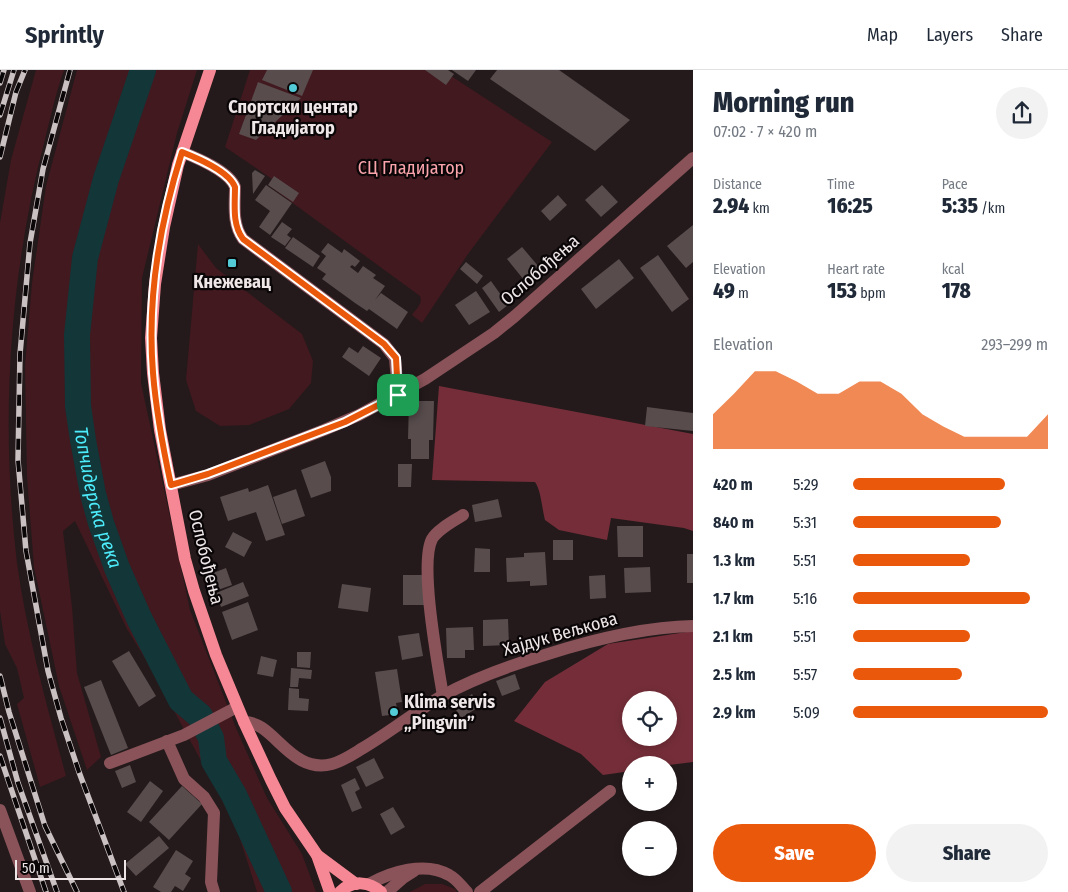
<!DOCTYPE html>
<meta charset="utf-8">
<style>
:root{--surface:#fff;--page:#f2f2f3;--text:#1f2937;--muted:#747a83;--line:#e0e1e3;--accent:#ea580c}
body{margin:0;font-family:"Fira Sans Condensed",sans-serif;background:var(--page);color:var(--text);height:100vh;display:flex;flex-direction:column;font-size:19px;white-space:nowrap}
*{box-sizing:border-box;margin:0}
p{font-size:16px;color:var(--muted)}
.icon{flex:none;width:28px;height:28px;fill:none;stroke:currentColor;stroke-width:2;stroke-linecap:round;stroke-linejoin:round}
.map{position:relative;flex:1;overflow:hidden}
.panel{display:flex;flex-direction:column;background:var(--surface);width:375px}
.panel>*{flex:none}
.buttons{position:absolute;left:622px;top:621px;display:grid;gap:10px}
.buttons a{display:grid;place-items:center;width:55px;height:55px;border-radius:50%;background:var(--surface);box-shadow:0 2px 8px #0003;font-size:25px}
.scale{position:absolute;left:15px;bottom:12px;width:111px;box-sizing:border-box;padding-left:5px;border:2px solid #eee6e7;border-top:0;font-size:14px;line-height:18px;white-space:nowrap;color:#eee6e7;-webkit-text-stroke:4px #0a0607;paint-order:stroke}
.pin{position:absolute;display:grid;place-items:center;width:42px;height:42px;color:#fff;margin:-21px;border-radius:10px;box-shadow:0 2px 8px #0006}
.round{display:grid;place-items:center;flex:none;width:52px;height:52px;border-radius:26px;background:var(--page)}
.summary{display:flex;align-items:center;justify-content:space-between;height:85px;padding:0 20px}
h1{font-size:28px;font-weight:800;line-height:38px}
.figures{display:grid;grid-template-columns:repeat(3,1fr);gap:8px;height:85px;padding:5px 20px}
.figures div{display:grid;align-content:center}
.figures b{font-size:21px;font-weight:800}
.figures small{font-size:14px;font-weight:400}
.figures p{font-size:14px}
.chart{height:140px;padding:10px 20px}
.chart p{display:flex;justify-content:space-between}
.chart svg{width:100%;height:90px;margin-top:5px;fill:var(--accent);opacity:.7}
.cta{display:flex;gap:10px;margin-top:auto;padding:10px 20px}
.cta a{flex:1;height:58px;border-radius:30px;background:var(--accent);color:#fff;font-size:20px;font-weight:800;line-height:58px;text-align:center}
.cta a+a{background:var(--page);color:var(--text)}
ul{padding:0 20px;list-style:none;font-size:16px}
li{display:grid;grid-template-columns:80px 60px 1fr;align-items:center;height:38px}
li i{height:12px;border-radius:6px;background:var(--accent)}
header{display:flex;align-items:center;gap:30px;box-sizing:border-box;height:70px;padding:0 25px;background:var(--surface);border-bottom:1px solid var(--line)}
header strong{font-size:24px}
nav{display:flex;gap:28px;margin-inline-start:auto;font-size:18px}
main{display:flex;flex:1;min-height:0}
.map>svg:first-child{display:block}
.green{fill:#41191f}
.forest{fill:#752e39;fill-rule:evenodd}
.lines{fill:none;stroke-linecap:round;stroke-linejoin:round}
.river{stroke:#133639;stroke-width:26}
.building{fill:#584c4d}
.minor{stroke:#895359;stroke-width:12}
.major{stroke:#f68794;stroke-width:12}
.rail-casing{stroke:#cac1c2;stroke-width:5.5}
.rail{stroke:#0a0607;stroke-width:4;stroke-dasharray:11;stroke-linecap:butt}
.route-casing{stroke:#fff;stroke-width:10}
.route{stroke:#ea580c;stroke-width:6}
.poi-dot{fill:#52cbd7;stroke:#0a0607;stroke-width:2}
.labels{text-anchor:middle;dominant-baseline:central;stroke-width:4.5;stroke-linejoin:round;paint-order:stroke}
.poi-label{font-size:18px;font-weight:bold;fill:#eee6e7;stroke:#0a0607}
.park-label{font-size:18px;fill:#fba4ac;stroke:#0a0607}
.street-label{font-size:18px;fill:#eee6e7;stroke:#0a0607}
.water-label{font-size:19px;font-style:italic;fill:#4decfb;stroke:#0a0607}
</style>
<header>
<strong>Sprintly</strong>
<nav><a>Map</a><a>Layers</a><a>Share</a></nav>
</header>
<main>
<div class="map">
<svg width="693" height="822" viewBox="0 0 693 822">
<rect width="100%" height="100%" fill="#241a1b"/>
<g class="green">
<path d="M36,0H64C56,22 51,46 45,69C9,206 0,352 17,493C27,565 47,636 66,706L40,717L17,634L24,628L17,598L5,574L0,541V153L11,90Z"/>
<path d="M77,0H130L106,73L85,142L78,183L68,293L78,402L117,515L152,588L158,578L113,486L83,370L77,265L94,151L143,0H197L177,63L142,208L141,313L190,540L236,658L267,728L302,784L316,822H257L235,753L149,595L127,559L75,451L63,461L72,537L77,603L101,687L87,700L59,616L34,497L27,407L25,296L32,213L46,116Z"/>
<path d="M250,0H442L552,72L468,184L422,253L412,245C416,239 423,234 420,226L268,115L272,109L225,77Z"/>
<path d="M198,174L216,198L302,264L313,291L311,313L289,339L249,355L220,356L196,341L186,310Z"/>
<path d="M425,814H442L455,819L457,822H410Z"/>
</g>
<g class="forest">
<path d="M439,316L693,364V461L684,458L611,448L607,470L559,460L545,450C542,439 541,420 535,412L432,410Z"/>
<path d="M693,561V692L669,695H631V701L603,705L581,684L514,651L545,612L608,574ZM631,630H669V668H631Z"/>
</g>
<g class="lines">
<path class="river" id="s1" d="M143,0L106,109L85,188L77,265L78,336L83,370L93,424L101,453L117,498L139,548L181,630L200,646L211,668L214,691L234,725L279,822"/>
</g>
<g class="building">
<path d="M267,0H313L302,26L262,10Z"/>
<path d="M425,0H448L454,4L446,15Z"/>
<path d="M452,0H476L468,11Z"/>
<path d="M497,0H559L630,50L595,81L490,9Z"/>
<path d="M258,12L301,28L256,70L239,64Z"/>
<path d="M255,100L265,106L253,124L252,103Z"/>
<path d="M274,106L299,123L293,132L268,115Z"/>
<path d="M266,115L292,133L270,165L259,157L270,141L255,130Z"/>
<path d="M602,115L618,132L601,147L585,130Z"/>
<path d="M558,125L567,135L550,151L541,141Z"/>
<path d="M282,152L292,159L287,165L291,168L285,176L271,167Z"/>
<path d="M693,155V192L686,198L667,176Z"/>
<path d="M293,167L320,186L313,197L285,178Z"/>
<path d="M328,173L342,183L344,179L360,191L355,197L352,195L350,197L358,203L363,196L376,205L373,208L385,216L375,230L381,223L408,242L397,259L369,239L367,241L355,233L322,209L326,204L317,198L326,186L321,182Z"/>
<path d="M522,177L544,203L528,215L507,189Z"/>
<path d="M658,185L689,229L672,242L640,198Z"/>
<path d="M619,189L634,208L596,239L581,219Z"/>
<path d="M466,192L483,206L477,214L460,199Z"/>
<path d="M491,211L508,235L499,242L482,218Z"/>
<path d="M476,221L490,242L469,255L455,235Z"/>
<path d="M363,276L381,288L369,306L342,287L349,277L358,283Z"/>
<path d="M409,331H434L433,370H429V389H411V369H408Z"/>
<path d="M647,337L693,343V361L645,356Z"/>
<path d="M325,391L331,407V421L311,428L301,400Z"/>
<path d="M398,394H412L411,417H398Z"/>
<path d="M268,415L285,465L266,471L256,442L228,451L220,427L248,418L249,422Z"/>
<path d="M296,419L305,446L282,454L273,427Z"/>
<path d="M498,429L502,447L475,452L472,435Z"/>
<path d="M617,456H643V487H618Z"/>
<path d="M233,462L252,472L244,487L225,477Z"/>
<rect x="553" y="470" width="20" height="20"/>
<path d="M475,478L490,479V502H474Z"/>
<path d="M545,482L547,515L530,516V511L507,512L506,488L524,487V483Z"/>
<rect x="687" y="484" width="6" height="29"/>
<path d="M650,497L651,522L625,523L624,498Z"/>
<path d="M226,498L232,515L215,521L208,505Z"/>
<rect x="403" y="505" width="21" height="30"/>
<path d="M605,505L606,528L590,529L589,506Z"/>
<path d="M243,512L249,526L221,537L216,523Z"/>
<path d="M342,514L371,518L368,542L338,538Z"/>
<path d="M248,532L258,560L232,570L222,542Z"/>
<path d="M508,549L509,575L483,576V550Z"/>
<path d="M473,557L474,580H465V588H447L446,558Z"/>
<path d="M419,563L423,586L402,590L398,566Z"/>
<path d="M129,581L156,626L139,637L112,591Z"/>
<path d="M297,582H311L310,598L297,597Z"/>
<path d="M261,586L277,590L273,607L257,604Z"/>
<path d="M291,598L312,600L311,609L299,608L298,617H290Z"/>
<path d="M397,599L402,632L396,633L398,644L382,646L375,602Z"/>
<path d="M515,604L520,619L502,626L496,611Z"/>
<path d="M101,610L128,678L111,685L84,617Z"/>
<path d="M289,618L299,619V628L309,629L308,641L288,640Z"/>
<path d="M472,624L479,637L461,648L453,635Z"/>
<path d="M374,688L384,708L366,717L356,697Z"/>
<path d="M130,695L136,712L122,718L115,701Z"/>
<path d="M355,708L360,719L355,722L362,738L352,742L341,715Z"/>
<path d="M150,711L163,721L141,752L127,742Z"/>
<path d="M182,716L202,734L169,770L149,752Z"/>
<path d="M393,737L405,757L391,765L380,744Z"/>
<path d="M159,766L169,778L136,806L125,794Z"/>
<path d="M176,780L193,791L185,804L191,808L183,821L175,816L171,822H161L153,817Z"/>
</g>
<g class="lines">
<g class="minor">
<path d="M182,82C197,88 229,101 235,117C235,135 232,154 243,169L384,274L395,288L398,325"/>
<path d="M171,415L208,405L324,360L359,345L425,309L494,263L515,246L693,88"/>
<path d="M443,626C438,595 419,494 432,469C438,459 454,451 463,445"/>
<path d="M244,652C274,651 290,705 332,694C343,691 353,684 363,678C390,662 415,642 442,626C476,607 511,595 548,584C595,569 643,557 693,556"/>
<path d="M167,671L184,709L204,727L214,743L211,812L214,822"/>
<path d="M110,693L184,665L237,637"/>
<path d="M0,740L30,822"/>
<path d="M369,814C391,802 425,791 449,805C457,809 461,816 467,822"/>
<path d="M387,822L403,808L414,801"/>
<path d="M480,822L610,721"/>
</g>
<g class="major">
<path d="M210,0L178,95L164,157L155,214L151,268L153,303L160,360L185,489L194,521L216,585L244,652L271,710L285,738L317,785L330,822"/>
<path d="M317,785L356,814"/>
<path d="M340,822C352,810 369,811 381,822"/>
</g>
<defs>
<g id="rail">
<path d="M70,0L43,99L30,173L20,284L18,390L26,481L48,601L61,648L79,702L124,822"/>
<path d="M0,13L4,0"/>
<path d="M0,45L14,0"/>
<path d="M0,87L16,22L25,0"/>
<path d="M0,606L9,642L45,756L77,822"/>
<path d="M0,648L18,713L57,822"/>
<path d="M0,686L46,822"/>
</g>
</defs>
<use href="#rail" class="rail-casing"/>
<use href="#rail" class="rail"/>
</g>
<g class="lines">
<defs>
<path id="route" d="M182,82C197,88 229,101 235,117C235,135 232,154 243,169L384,274L396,288L398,325L345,352L208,404L171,415C163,378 156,341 153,303C147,229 160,152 182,82Z"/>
</defs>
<use href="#route" class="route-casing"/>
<use href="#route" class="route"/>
</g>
<g class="poi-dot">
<circle cx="293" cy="18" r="5"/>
<rect x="227" y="188" width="10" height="10" rx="2.5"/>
<circle cx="394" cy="642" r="5"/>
</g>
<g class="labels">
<g class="poi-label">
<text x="293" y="37">Спортски центар<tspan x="293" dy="21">Гладијатор</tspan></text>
<text x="232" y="212">Кнежевац</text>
<text x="404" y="632" text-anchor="start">Klima servis<tspan x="404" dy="21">„Pingvin”</tspan></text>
</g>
<g class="park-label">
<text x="411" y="98">СЦ Гладијатор</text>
</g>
<g class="street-label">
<text transform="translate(540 200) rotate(-41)">Ослобођења</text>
<text transform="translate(206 487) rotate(76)">Ослобођења</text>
<text transform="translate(560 564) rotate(-16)">Хајдук Вељкова</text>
</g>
<g class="water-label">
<text stroke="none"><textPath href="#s1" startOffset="439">Топчидерска река</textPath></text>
</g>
</g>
</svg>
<div class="buttons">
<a><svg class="icon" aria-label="locate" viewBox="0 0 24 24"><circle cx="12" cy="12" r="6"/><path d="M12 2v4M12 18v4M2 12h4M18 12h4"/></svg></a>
<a>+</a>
<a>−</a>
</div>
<div class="scale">50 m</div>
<div class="pin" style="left:398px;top:325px;background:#1e9e55"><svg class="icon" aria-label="arrive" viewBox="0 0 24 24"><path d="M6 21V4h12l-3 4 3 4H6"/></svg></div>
</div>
<section class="panel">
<div class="summary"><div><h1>Morning run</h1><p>07:02 · 7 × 420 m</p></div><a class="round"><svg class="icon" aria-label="share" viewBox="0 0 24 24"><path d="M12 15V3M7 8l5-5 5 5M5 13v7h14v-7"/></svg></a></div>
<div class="figures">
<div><p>Distance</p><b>2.94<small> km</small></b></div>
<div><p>Time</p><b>16:25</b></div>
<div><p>Pace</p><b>5:35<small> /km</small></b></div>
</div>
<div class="figures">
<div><p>Elevation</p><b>49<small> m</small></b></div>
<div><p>Heart rate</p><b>153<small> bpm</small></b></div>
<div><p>kcal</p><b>178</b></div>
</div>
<div class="chart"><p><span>Elevation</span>293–299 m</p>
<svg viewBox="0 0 160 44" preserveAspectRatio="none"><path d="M0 44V27L10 17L20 6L30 6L40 11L50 17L60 17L70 11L80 11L90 17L100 27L110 33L120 38L130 38L140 38L150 38L160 27V44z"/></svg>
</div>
<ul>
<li><b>420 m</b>5:29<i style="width:78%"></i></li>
<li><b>840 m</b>5:31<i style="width:76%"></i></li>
<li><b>1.3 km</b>5:51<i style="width:60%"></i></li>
<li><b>1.7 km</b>5:16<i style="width:91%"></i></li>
<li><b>2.1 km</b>5:51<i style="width:60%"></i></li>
<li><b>2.5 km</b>5:57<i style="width:56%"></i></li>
<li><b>2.9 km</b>5:09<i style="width:100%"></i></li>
</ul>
<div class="cta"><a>Save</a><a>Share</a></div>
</section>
</main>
